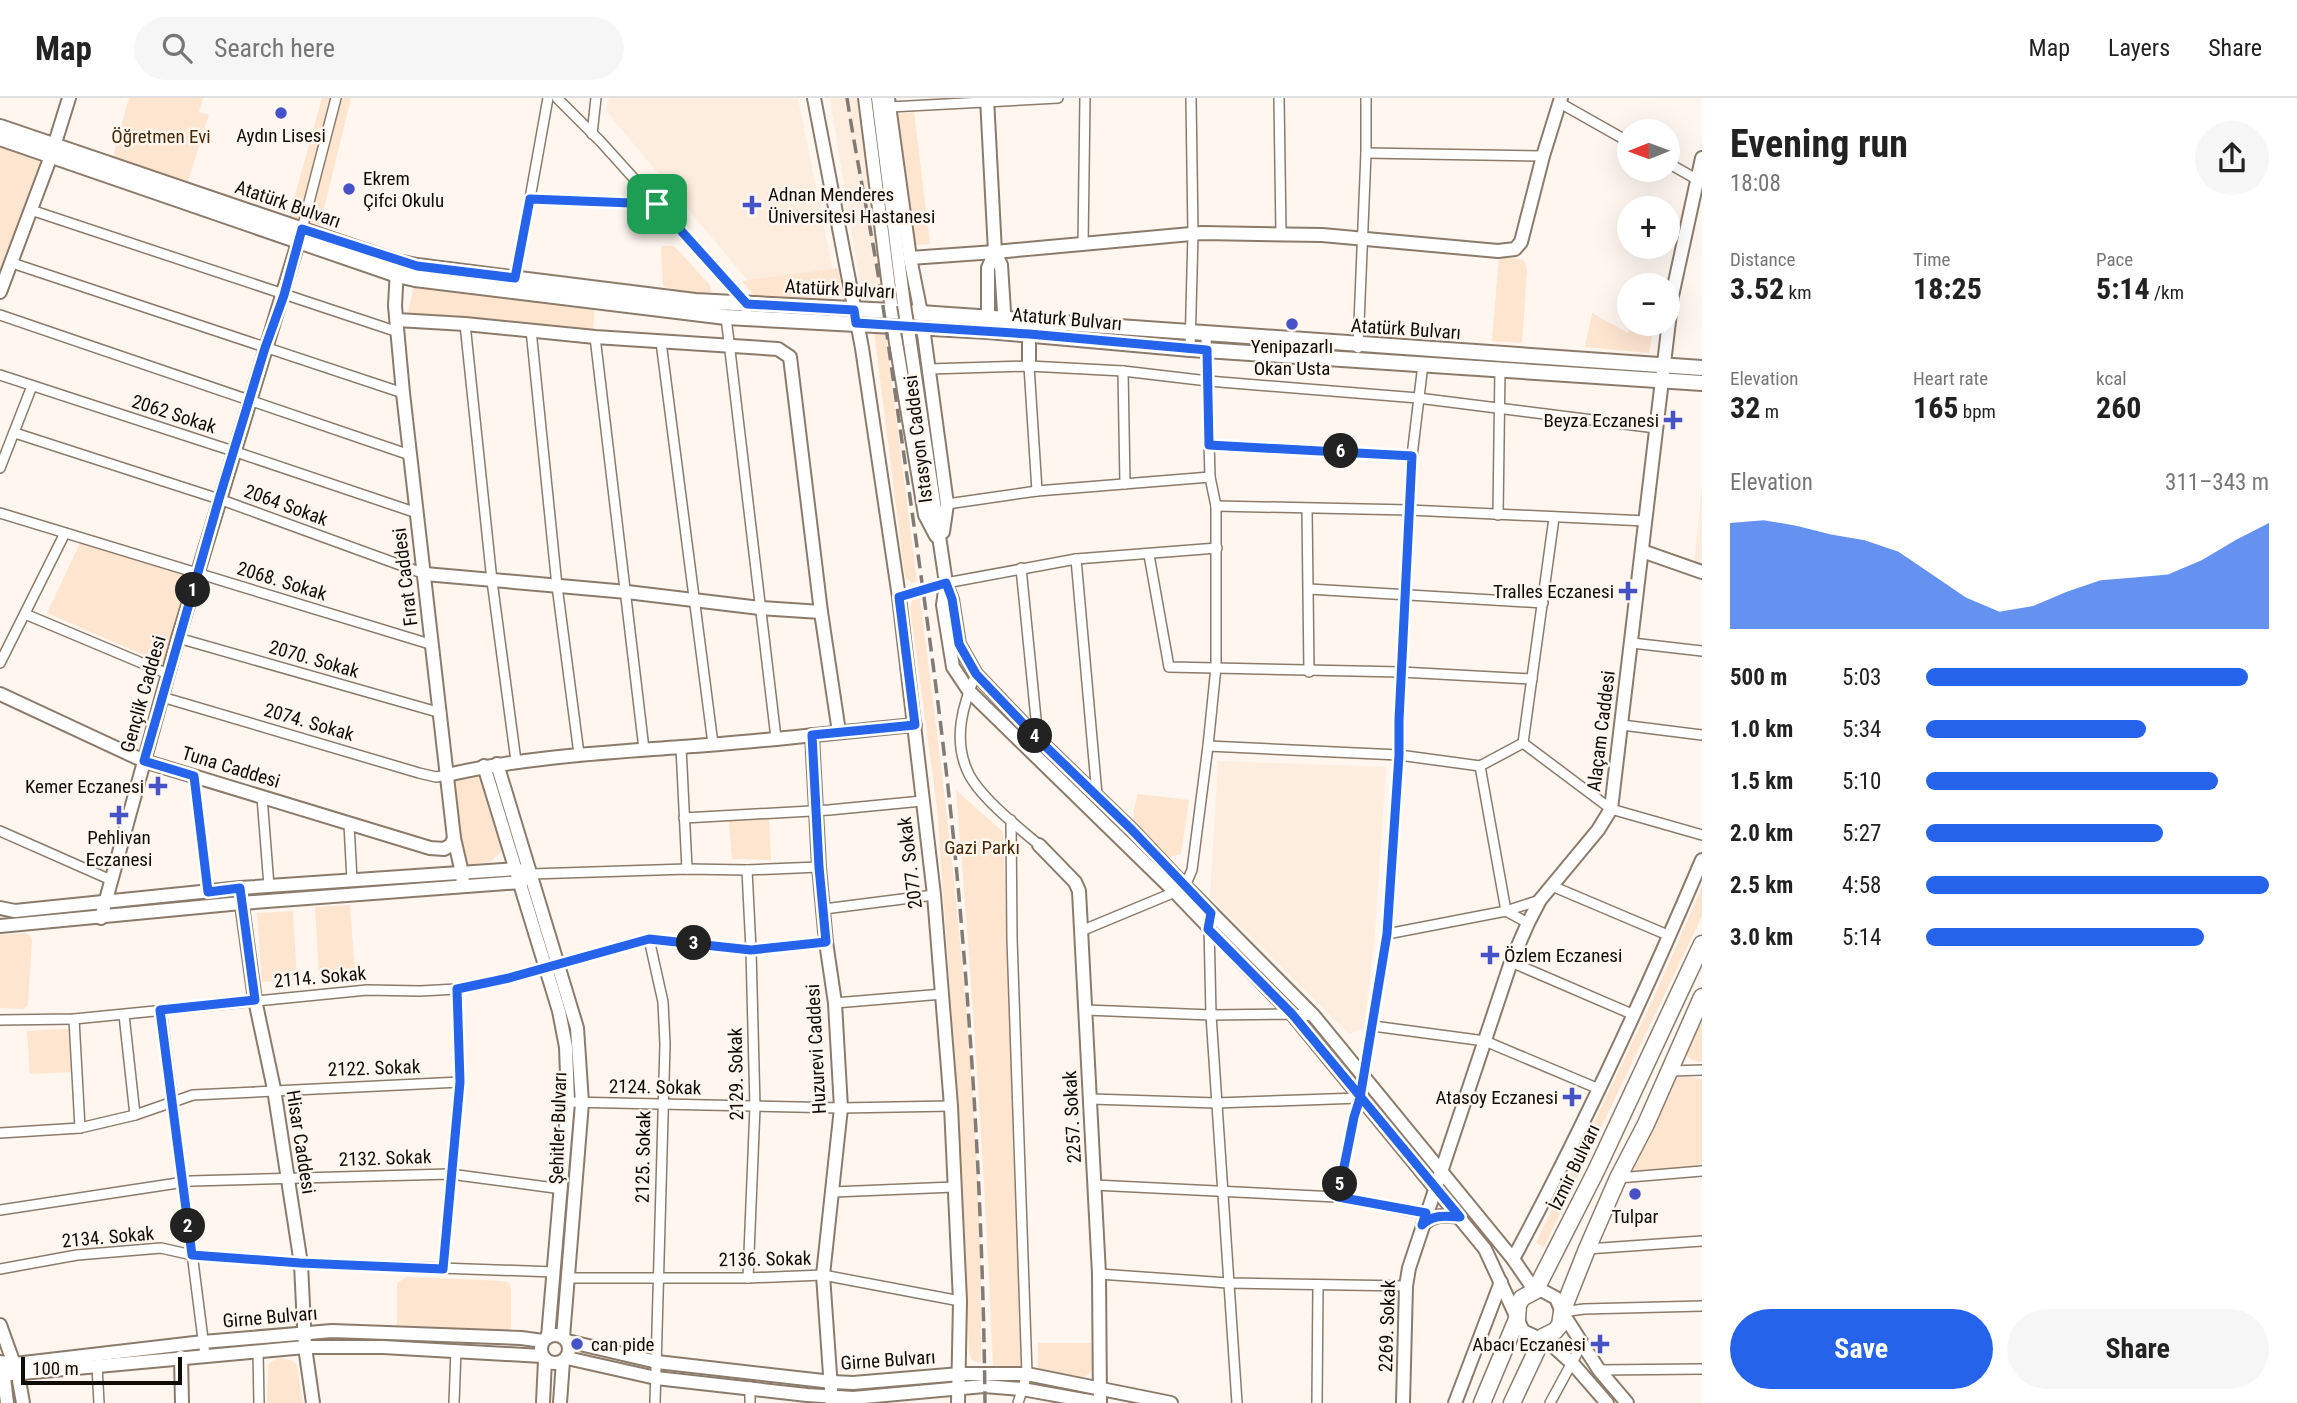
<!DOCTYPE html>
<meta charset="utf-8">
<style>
:root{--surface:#fff;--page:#f6f6f6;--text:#222;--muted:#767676;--line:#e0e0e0;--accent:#2563eb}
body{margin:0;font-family:"Roboto Condensed",sans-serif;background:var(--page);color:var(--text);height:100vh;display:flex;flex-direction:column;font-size:26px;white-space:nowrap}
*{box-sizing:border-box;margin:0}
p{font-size:23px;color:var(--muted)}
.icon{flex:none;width:38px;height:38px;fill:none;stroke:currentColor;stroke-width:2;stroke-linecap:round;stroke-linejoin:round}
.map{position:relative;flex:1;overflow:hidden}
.side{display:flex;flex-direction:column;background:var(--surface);width:595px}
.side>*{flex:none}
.needle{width:46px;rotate:269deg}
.tools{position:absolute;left:1617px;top:21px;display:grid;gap:14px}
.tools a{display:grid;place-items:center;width:63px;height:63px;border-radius:50%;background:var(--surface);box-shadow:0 7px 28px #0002;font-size:35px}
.scale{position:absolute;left:21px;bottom:18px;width:161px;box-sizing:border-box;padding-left:7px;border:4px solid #120c07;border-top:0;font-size:19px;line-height:24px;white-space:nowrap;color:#120c07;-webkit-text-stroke:5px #fef6ef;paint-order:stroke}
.pin{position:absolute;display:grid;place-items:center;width:60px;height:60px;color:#fff;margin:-30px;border-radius:14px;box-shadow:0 4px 10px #0006}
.km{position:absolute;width:35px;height:35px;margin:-18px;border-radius:50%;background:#222;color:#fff;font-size:19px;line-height:35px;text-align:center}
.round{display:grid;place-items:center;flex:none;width:74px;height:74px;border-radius:37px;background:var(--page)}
.head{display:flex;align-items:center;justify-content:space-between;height:119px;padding:0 28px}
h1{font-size:38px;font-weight:700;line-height:52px}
.metrics{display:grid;grid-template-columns:repeat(3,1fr);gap:10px;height:119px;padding:7px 28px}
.metrics div{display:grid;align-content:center}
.metrics b{font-size:30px;font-weight:700}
.metrics small{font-size:19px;font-weight:400}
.metrics p{font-size:19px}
.chart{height:196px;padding:14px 28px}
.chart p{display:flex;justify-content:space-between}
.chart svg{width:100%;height:126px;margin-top:7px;fill:var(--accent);opacity:.7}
.cta{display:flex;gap:14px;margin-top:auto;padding:14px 28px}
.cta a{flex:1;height:80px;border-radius:42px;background:var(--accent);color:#fff;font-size:28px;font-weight:700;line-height:80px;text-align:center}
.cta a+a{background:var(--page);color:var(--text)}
ul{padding:0 28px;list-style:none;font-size:23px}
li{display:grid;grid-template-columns:112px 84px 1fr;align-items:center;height:52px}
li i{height:18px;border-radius:9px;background:var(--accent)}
header{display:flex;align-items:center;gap:42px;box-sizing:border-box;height:98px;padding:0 35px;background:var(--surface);border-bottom:2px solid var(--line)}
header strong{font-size:33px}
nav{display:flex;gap:38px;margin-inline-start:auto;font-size:24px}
.search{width:490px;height:63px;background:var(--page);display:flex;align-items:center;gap:18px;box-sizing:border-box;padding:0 24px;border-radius:38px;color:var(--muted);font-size:26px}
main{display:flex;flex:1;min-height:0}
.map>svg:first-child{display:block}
.built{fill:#fdeddf}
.green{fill:#fde5d0}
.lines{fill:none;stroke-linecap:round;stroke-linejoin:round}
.street-casing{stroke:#8c7b6b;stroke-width:12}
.secondary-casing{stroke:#8c7b6b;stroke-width:16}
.primary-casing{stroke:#8c7b6b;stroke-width:18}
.highway-casing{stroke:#8c7b6b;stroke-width:19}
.street{stroke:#fff;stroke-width:9}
.secondary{stroke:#fff;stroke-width:12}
.primary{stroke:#fff;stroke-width:14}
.highway{stroke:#fff;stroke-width:16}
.rail{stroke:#827b75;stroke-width:3.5;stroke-dasharray:14 7;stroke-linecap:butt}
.secondary-bridge-casing{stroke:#8c7b6b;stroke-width:16;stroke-linecap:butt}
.secondary-bridge{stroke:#fff;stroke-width:12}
.route-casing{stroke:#fff;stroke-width:14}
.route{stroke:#2563eb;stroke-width:9}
.poi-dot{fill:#4653c8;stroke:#fef6ef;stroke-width:2.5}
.labels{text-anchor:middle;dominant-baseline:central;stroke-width:5;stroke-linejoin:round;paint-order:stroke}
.poi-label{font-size:19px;fill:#120c07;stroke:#fef6ef;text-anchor:end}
.park-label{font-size:19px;fill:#482905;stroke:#fef6ef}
.street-label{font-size:19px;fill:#120c07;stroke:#fef6ef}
</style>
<header>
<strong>Map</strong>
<div class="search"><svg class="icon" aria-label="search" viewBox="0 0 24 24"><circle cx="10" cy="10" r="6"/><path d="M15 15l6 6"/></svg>Search here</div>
<nav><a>Map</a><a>Layers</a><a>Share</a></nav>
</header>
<main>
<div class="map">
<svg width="1702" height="1305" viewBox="0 0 1702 1305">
<rect width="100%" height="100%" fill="#fef6ef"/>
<g class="built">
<path d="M609,0H798L839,204L763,201L606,13Z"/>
<path d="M830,0H862L887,194L862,197Z"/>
<path d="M1702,387V471L1694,468Z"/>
<path d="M1218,663L1386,669L1374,846L1364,930L1349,936L1210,799Z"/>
</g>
<g class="green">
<path d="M129,0H203L199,14L209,17L187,86L112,62Z"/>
<path d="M322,0H351L319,131L288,122Z"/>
<path d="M914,14L930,146L911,147L896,16Z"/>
<path d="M0,46L43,60L0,179Z"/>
<path d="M661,148H674L709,186L712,193L706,198L663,189Z"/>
<path d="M1499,158L1524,162L1527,171L1522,245L1492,243Z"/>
<path d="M838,170L843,198L757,201L742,183Z"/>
<path d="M414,187L595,206L593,234L407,219Z"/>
<path d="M1592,215L1628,235L1635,226H1654L1649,255L1585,249Z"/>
<path d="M874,233H885L917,483L912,485L905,479Z"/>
<path d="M80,445L194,479L165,566L47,515Z"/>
<path d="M919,494C947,706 972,919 980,1132C981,1176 981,1221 981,1265L972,1262L969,1254L959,1018L937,709L910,509L915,495Z"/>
<path d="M477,677L483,678L502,743L501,754L491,763L464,769L451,685L454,682Z"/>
<path d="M956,692L1003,734L1022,1259L1020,1270L998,1274L993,1268C985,1076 972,884 956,692Z"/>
<path d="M1137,696L1189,702L1181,756L1169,759C1159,755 1136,735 1134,724C1132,715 1136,705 1137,696Z"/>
<path d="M769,718L771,762L732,761L729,723Z"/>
<path d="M1702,789V818L1544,1149L1536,1145L1654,899Z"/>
<path d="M350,807L355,876L319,878L315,809Z"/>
<path d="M293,813L297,882L262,884L257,815Z"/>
<path d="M26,835L30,838L32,843L28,907L23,911L0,910V837Z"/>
<path d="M1702,916V964L1694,963L1684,956Z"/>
<path d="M69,931L71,974L30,976L27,933Z"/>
<path d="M1673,977L1702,981V1070L1632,1073Z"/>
<path d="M407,1179L502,1183L509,1185L511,1191V1230L505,1233L397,1227V1185Z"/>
<path d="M1038,1245H1091L1093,1273L1083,1280L1038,1271Z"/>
<path d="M278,1260L291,1262L297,1267L303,1305H267L268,1266Z"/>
</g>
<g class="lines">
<defs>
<g id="street">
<path d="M557,0L601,44L747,206L746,220"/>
<path d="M1279,0L1281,136"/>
<path d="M1560,5L1629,44"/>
<path d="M890,9L1058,0"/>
<path d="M592,36L596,0"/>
<path d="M1366,55L1543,58"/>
<path d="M1668,65L1698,82"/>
<path d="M530,101L657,106"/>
<path d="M31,112L398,234"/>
<path d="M302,131L336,0"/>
<path d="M1083,147L1085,0"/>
<path d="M12,165L403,295"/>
<path d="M515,184L548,0"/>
<path d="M0,217L410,357"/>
<path d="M726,219L776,640"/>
<path d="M465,226L492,483L516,663"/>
<path d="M531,232L557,488L579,656"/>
<path d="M595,239L644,651"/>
<path d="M661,244L713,646"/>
<path d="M1358,250L1366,55V0"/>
<path d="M1190,251L1193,136L1191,0"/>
<path d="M1029,268L1037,393"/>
<path d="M929,271L1029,268L1123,273L1208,283L1418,300L1656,330"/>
<path d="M1123,273L1125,386"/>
<path d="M0,277L233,353L417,415"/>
<path d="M15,335L219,401L425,476"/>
<path d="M1209,347L1412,358"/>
<path d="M0,370L32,288"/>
<path d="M947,406L1037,393L1210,379"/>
<path d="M1216,408L1409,412L1646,423"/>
<path d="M1307,411L1309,574"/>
<path d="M0,415L433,547"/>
<path d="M1498,417L1500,271"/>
<path d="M1149,457L1169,569L1401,574L1532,581"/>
<path d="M1076,461L1097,697"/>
<path d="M1021,470L1038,641"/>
<path d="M1309,491L1543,505"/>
<path d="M899,499L946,485L1076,461L1217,450"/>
<path d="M25,516L168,576"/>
<path d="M178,540L441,615"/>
<path d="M1632,545L1702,553"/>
<path d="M0,565L65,435"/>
<path d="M976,576C963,606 953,640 967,672C977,697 1018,729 1039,747"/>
<path d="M162,599L419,675L436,679L447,677"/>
<path d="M1622,627L1702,637"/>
<path d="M1523,645L1554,420"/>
<path d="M1523,645L1611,711L1702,737"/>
<path d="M1208,648L1399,657L1480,668L1523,645"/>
<path d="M681,649L687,771"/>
<path d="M1480,668L1506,813"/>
<path d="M194,678L208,794"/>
<path d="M262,699L269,788"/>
<path d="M684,720L829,712L922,703"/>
<path d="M1011,722L1012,841L1027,1276L1018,1305"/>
<path d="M349,726L352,782"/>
<path d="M0,733L111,782"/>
<path d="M747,772L751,852L755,1009L748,1180"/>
<path d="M531,776L687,771L747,772L819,769"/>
<path d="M1552,788L1670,838"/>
<path d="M824,811L934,797"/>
<path d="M1506,813L1528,825"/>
<path d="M1209,828L1211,917L1237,1305"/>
<path d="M1081,833L1175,794L1185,788L1192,772L1208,648L1216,569V408L1210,379L1206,237"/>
<path d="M1387,836L1506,813L1540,802"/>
<path d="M649,841L663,904L665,946L655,1305"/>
<path d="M1511,864L1634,917"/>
<path d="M835,905L943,896"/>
<path d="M161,912L205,1257"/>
<path d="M1086,912L1211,917L1292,916L1314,918"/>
<path d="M124,917L135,1017"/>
<path d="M74,921L80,1030"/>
<path d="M0,922L74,921L367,892L420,893L457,891L509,880L649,841L751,852L826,844"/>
<path d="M1373,928L1485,943L1599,991"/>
<path d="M1670,973L1702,972"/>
<path d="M1091,1001L1216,1005L1360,1000L1387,836L1399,657V622L1412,358L1423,266"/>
<path d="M568,1004L841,1010L951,1008"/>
<path d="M0,1035L80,1030L135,1017L193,997L460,984"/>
<path d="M1618,1080L1702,1073"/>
<path d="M1094,1087L1337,1099L1426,1116"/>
<path d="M833,1094L954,1089"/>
<path d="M1337,1099L1354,1019L1360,1000"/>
<path d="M0,1112L191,1083L450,1076L562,1091"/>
<path d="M1587,1151L1702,1143"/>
<path d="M0,1171L77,1157L161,1150L192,1157L300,1165L554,1174"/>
<path d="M443,1171L460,984L457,891"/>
<path d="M1099,1176L1228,1185L1406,1188"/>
<path d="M569,1180H748L823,1177L960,1203"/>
<path d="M1562,1214L1584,1211L1702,1208"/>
<path d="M258,1253L259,1305"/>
<path d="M97,1268L99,1305"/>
<path d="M1599,1272L1702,1271"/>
<path d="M454,1305L456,1252"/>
<path d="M750,1305V1289"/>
<path d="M1317,1305L1318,1187"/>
<path d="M1550,1305L1582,1246"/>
</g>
<g id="secondary">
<path d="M814,0L862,250L899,499L934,797L951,1008L960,1203L958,1305"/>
<path d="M865,0L892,213"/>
<path d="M878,0L904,207"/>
<path d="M888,0L910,160L921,215"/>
<path d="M987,0L995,154L1001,167L1005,229"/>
<path d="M910,160L995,154L1202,135L1322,137L1498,153L1515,151L1521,144L1543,58L1561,0"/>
<path d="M397,170L395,208L403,295L454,740L462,775L463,788"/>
<path d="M0,194L51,58L69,0"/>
<path d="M397,222L465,226L595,239L778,251L790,259L821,514L839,634"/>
<path d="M893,227L925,417L936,438"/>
<path d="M923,229L947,406L943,434"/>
<path d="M988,230V170L995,154"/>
<path d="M1029,237V268"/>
<path d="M909,238L946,485L943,507L953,569L969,593L1175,794L1292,916L1485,1151L1523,1233L1536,1239H1543L1573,1266L1607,1305"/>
<path d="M1642,453L1702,474"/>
<path d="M425,476L627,494L760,510L821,514"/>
<path d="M947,489L952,501L959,546L976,576L1038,641L1132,732L1185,788L1314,918L1513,1161L1535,1193H1543L1556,1200L1562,1214L1599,1272L1627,1305"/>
<path d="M0,596L144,663L430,750L444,751L451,747L454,740"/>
<path d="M812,637L819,769L826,844L835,905L841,1010L823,1177L832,1305"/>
<path d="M497,666L577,930L582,1005L563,1239"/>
<path d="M484,668L559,913L566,949L568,1004L548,1239"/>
<path d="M447,677C525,659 602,655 681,649C759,644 837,634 915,627"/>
<path d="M1039,747L1075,784L1079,793L1099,1176L1100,1305"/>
<path d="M241,800L255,902L274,991L301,1166L305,1249L313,1305"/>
<path d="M0,810L15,813L240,790L516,771L521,773"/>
<path d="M101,820L178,540L301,135"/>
<path d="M0,828L241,805L521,784L525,781"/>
<path d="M1423,1127C1433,1116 1445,1117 1460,1119"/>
<path d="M1513,1161C1583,1031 1644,898 1702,762"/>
<path d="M0,1227L18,1277L23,1305"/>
<circle cx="555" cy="1251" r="14"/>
<path d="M567,1243L657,1264L832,1284L853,1285L960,1276H1027L1171,1305"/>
<path d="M181,1259L182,1305"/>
<path d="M567,1260L656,1280L807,1297L853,1300L984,1288L1022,1291L1100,1305"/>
<path d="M0,1264L15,1266L203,1244L332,1233L521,1240L543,1243"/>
<path d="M3,1271L7,1305"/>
<path d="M0,1277L305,1249H383L542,1258"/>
<path d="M543,1305L545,1262"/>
<path d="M560,1305L563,1263"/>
<path d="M1403,1305L1406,1188L1409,1170L1511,864L1528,825L1540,802L1598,732L1611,711L1672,198L1702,60"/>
<path d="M1455,1305L1501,1184"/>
</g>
<g id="primary">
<path d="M0,29L397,164L417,168L695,203L892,213L1702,270"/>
<path d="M0,40L397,177L415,181L726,219L988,233L1190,251L1702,285"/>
</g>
<g id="highway">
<path d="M1482,1305L1517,1221L1518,1207L1522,1200L1535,1193L1596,1073L1702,846"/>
<path d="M1512,1305L1543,1239L1555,1233L1560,1227L1562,1214L1587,1151L1618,1080L1646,1026L1702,899"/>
</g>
</defs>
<use href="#street" class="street-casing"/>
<use href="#secondary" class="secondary-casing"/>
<use href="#primary" class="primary-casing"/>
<use href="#highway" class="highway-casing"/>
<use href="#street" class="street"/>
<use href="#secondary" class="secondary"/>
<use href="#primary" class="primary"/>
<use href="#highway" class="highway"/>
<path class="rail" d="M847,0C858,72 874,143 884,215C908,391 936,567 954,745C972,931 983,1118 985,1305"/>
<defs>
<path id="secondary-bridge" d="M904,207L909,238"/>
</defs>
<use href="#secondary-bridge" class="secondary-bridge-casing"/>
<use href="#secondary-bridge" class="secondary-bridge"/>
</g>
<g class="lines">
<defs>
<path id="route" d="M657,106L530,101L515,180L417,168L302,131L284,197L265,250L219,401L144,663L194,678L208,794L240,790L255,902L160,912L192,1157L300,1165L443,1171L460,984L457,891L509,880L649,841L751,852L826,844L819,769L812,637L915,627L899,499L946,485L952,501L959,546L976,576L1038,641L1132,732L1211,815L1208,831L1292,916L1460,1119C1445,1118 1433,1116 1422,1127L1426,1115L1338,1099L1354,1019L1360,1000L1387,836L1399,657V622L1412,358L1209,347L1207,252L1029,236L856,225L854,212L747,206L657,106"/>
</defs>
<use href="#route" class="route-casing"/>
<use href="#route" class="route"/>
</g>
<g class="poi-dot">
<circle cx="281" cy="15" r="7"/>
<circle cx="349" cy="91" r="7"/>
<path d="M748.5 96.5h7v7h7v7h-7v7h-7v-7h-7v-7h7z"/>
<circle cx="1292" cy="226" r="7"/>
<path d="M1669.5 311.5h7v7h7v7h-7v7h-7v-7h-7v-7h7z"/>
<path d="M1624.5 482.5h7v7h7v7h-7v7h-7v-7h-7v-7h7z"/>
<path d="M154.5 677.5h7v7h7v7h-7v7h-7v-7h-7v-7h7z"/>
<path d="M115.5 706.5h7v7h7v7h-7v7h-7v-7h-7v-7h7z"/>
<path d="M1486.5 846.5h7v7h7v7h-7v7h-7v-7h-7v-7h7z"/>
<path d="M1568.5 988.5h7v7h7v7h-7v7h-7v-7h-7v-7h7z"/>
<circle cx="1635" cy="1096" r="7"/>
<circle cx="577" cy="1246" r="7"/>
<path d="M1596.5 1235.5h7v7h7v7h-7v7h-7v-7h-7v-7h7z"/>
</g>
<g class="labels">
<g class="poi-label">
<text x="281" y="37" text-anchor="middle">Aydın Lisesi</text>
<text x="363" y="80" text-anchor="start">Ekrem<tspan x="363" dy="22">Çifci Okulu</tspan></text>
<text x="768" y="96" text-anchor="start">Adnan Menderes<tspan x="768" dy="22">Üniversitesi Hastanesi</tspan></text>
<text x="1292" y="248" text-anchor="middle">Yenipazarlı<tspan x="1292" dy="22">Okan Usta</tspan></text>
<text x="1659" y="322">Beyza Eczanesi</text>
<text x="1614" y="493">Tralles Eczanesi</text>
<text x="144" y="688">Kemer Eczanesi</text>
<text x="119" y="739" text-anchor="middle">Pehlivan<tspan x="119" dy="22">Eczanesi</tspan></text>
<text x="1504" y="857" text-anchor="start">Özlem Eczanesi</text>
<text x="1558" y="999">Atasoy Eczanesi</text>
<text x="1635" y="1118" text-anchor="middle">Tulpar</text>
<text x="591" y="1246" text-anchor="start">can pide</text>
<text x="1586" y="1246">Abacı Eczanesi</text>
</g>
<g class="park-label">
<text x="161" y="38">Öğretmen Evi</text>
<text x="982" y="749">Gazi Parkı</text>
</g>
<g class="street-label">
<text transform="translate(288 106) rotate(19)">Atatürk Bulvarı</text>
<text transform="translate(840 191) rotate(3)">Atatürk Bulvarı</text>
<text transform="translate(1067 221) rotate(5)">Ataturk Bulvarı</text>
<text transform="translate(1406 231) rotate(4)">Atatürk Bulvarı</text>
<text transform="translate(174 316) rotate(18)">2062 Sokak</text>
<text transform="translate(918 341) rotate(-97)">Istasyon Caddesi</text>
<text transform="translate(286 407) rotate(20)">2064 Sokak</text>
<text transform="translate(405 479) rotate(-97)">Fırat Caddesi</text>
<text transform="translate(282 483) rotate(17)">2068. Sokak</text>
<text transform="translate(314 561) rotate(16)">2070. Sokak</text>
<text transform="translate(143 596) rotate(-74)">Gençlik Caddesi</text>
<text transform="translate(309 624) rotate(16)">2074. Sokak</text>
<text transform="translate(1601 633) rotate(-83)">Alaçam Caddesi</text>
<text transform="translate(231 669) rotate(17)">Tuna Caddesi</text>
<text transform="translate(910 765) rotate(-97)">2077. Sokak</text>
<text transform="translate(320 879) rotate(-5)">2114. Sokak</text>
<text transform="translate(816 951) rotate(-93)">Huzurevi Caddesi</text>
<text transform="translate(374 970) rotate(-2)">2122. Sokak</text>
<text transform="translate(736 976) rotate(-91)">2129. Sokak</text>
<text transform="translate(655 989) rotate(1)">2124. Sokak</text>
<text transform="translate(1072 1019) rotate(-93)">2257. Sokak</text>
<text transform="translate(558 1030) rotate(-88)">Şehitler Bulvarı</text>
<text transform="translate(301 1044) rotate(81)">Hisar Caddesi</text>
<text transform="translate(643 1059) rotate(-89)">2125. Sokak</text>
<text transform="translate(385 1060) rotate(-2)">2132. Sokak</text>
<text transform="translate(1574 1069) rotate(-64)">İzmir Bulvarı</text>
<text transform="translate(108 1139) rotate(-5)">2134. Sokak</text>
<text transform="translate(765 1161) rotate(-1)">2136. Sokak</text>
<text transform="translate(270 1219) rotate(-5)">Girne Bulvarı</text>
<text transform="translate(1387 1228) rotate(-88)">2269. Sokak</text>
<text transform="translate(888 1262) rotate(-4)">Girne Bulvarı</text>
</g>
</g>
</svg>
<div class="tools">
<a><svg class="needle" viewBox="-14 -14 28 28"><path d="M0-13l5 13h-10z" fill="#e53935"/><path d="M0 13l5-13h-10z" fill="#767676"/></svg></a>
<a>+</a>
<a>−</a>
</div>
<div class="scale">100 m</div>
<div class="pin" style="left:657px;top:106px;background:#1e9e55"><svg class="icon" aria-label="arrive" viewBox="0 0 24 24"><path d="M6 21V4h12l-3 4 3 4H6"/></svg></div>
<b class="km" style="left:193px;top:492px">1</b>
<b class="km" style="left:188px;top:1128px">2</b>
<b class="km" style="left:694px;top:845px">3</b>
<b class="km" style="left:1035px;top:638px">4</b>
<b class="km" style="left:1340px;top:1086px">5</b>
<b class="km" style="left:1341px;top:353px">6</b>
</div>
<section class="side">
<div class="head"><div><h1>Evening run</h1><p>18:08</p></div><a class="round"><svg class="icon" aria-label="share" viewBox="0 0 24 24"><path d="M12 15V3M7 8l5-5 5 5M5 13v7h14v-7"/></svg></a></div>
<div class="metrics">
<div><p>Distance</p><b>3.52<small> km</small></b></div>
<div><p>Time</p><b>18:25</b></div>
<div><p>Pace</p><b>5:14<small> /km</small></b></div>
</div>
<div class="metrics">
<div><p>Elevation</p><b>32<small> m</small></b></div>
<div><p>Heart rate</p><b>165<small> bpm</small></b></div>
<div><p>kcal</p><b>260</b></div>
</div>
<div class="chart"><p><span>Elevation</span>311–343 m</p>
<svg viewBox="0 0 160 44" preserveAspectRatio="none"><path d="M0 44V7L10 6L20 8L30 11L40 13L50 17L60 25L70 33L80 38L90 36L100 31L110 27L120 26L130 25L140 20L150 13L160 7V44z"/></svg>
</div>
<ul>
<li><b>500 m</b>5:03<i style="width:94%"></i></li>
<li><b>1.0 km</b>5:34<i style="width:64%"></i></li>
<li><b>1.5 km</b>5:10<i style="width:85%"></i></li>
<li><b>2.0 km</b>5:27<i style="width:69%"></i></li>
<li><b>2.5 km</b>4:58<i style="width:100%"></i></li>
<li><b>3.0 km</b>5:14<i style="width:81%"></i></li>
</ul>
<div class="cta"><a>Save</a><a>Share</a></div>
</section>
</main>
